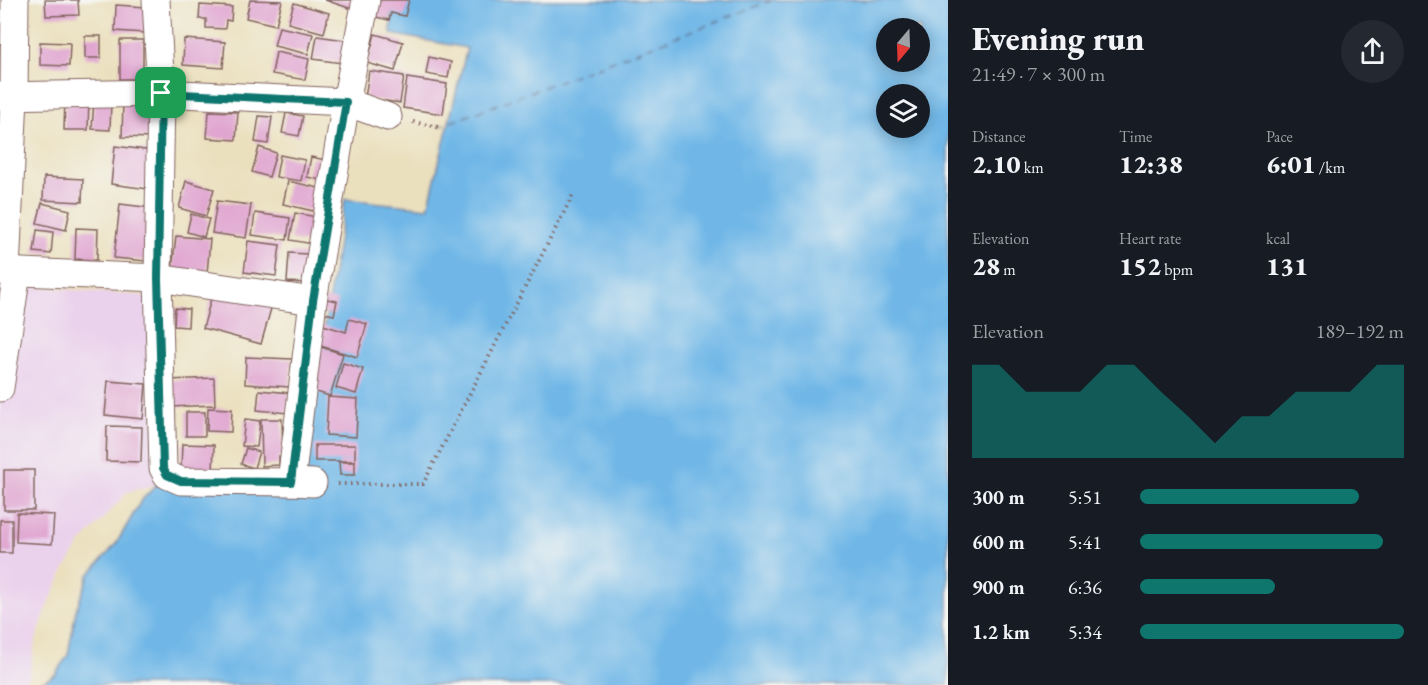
<!DOCTYPE html>
<meta charset="utf-8">
<style>
:root{--surface:#171b24;--page:#242831;--text:#f1f3f6;--muted:#9ea1a6;--accent:#0f766e}
body{margin:0;font-family:"EB Garamond",serif;background:var(--page);color:var(--text);height:100vh;display:flex;flex-direction:column;font-size:22px;white-space:nowrap}
*{box-sizing:border-box;margin:0}
p{font-size:20px;color:var(--muted)}
.icon{flex:none;width:33px;height:33px;fill:none;stroke:currentColor;stroke-width:2;stroke-linecap:round;stroke-linejoin:round}
.map{position:relative;flex:1;overflow:hidden}
.sheet{display:flex;flex-direction:column;background:var(--surface);width:480px}
.sheet>*{flex:none}
.needle{width:39px;rotate:199deg}
.buttons{position:absolute;left:876px;top:18px;display:grid;gap:12px}
.buttons a{display:grid;place-items:center;width:54px;height:54px;border-radius:50%;background:var(--surface);box-shadow:0 3px 15px #0003;font-size:30px}
.pin{position:absolute;display:grid;place-items:center;width:51px;height:51px;color:#fff;margin:-26px;border-radius:12px;box-shadow:0 3px 9px #0006}
.round{display:grid;place-items:center;flex:none;width:63px;height:63px;border-radius:32px;background:var(--page)}
.summary{display:flex;align-items:center;justify-content:space-between;height:102px;padding:0 24px}
h1{font-size:33px;font-weight:800;line-height:45px}
.figures{display:grid;grid-template-columns:repeat(3,1fr);gap:9px;height:102px;padding:6px 24px}
.figures div{display:grid;align-content:center}
.figures b{font-size:26px;font-weight:800}
.figures small{font-size:16px;font-weight:400}
.figures p{font-size:16px}
.chart{height:168px;padding:12px 24px}
.chart p{display:flex;justify-content:space-between}
.chart svg{width:100%;height:108px;margin-top:6px;fill:var(--accent);opacity:.7}
ul{padding:0 24px;list-style:none;font-size:20px}
li{display:grid;grid-template-columns:96px 72px 1fr;align-items:center;height:45px}
li i{height:15px;border-radius:8px;background:var(--accent)}
main{display:flex;flex:1;min-height:0}
.map>svg:first-child{display:block}
.built{fill:#ead1ec}
.water{fill:#70b7e7;stroke:#5d6b89;stroke-width:1.5;fill-rule:evenodd}
.lines{fill:none;stroke-linecap:round;stroke-linejoin:round}
.ferry{stroke:#57546d;stroke-width:1.5;stroke-dasharray:8 6;stroke-linecap:butt}
.building{fill:#e0a5d0}
.minor-casing{stroke:#82635e;stroke-width:29}
.path{stroke:#82635e;stroke-width:4;stroke-dasharray:1.5 4.5;stroke-linecap:butt}
.minor{stroke:#fff;stroke-width:27}
.route-casing{stroke:#fff;stroke-width:12}
.route{stroke:#0f766e;stroke-width:8}
</style>
<main>
<div class="map">
<svg width="948" height="685" viewBox="0 0 948 685">
<rect width="100%" height="100%" fill="#f6f6f2"/>
<filter id="ink" filterUnits="userSpaceOnUse"><feTurbulence type="fractalNoise" baseFrequency=".0167" numOctaves="2"/><feDisplacementMap in="SourceGraphic" scale="12" xChannelSelector="R" yChannelSelector="G"/><feConvolveMatrix kernelMatrix="1 2 1 2 8 2 1 2 1" color-interpolation-filters="sRGB"/></filter>
<filter id="wash" filterUnits="userSpaceOnUse"><feTurbulence type="fractalNoise" baseFrequency=".008" numOctaves="4" result="noise"/><feDisplacementMap in="SourceGraphic" scale="24" xChannelSelector="R" yChannelSelector="G"/><feGaussianBlur stdDeviation="1.35" result="paint"/><feColorMatrix in="noise" values="0 0 0 0 0 0 0 0 0 0 0 0 0 0 0 0 0 1.4 0 .05"/><feComposite in="paint" operator="in"/></filter>
<g filter="url(#wash)">
<rect width="100%" height="100%" fill="#ebe0be"/>
<path class="built" d="M0,284L147,296L157,484L127,492L81,543L64,570L48,605L35,642L29,677L19,685H0Z"/>
<path class="water" d="M392,0H948V685H37L55,675L68,655L76,610L89,575L116,544L141,501L157,484H299L345,199L428,208L467,48L391,34ZM886,28H920V62H886ZM886,94H920V128H886Z"/>
<g class="lines">
<path class="ferry" d="M438,127L773,0"/>
</g>
<g id="blocks">
<g class="building">
<path d="M45,0H78L79,15L46,16Z"/>
<path d="M250,0L282,1L276,25L246,18Z"/>
<path d="M325,0H362L358,11Z"/>
<path d="M380,0H409L405,16L391,13L389,20L376,17Z"/>
<path d="M294,3L329,13L324,33L288,23Z"/>
<path d="M116,5L146,7L144,33L115,31Z"/>
<path d="M200,5L232,7L231,21L226,20L225,29L206,28V19H199Z"/>
<path d="M279,27L313,34L308,54L274,46Z"/>
<path d="M375,34L403,42L395,71L367,63Z"/>
<rect x="85" y="36" width="16" height="22"/>
<path d="M317,36L352,41L349,64L313,59Z"/>
<path d="M184,39L225,42L223,68L183,65Z"/>
<rect x="120" y="40" width="23" height="39"/>
<path d="M40,42L70,43L69,66L40,65Z"/>
<path d="M276,52L309,59L305,80L272,74Z"/>
<path d="M429,57L451,62L448,78L426,74Z"/>
<path d="M369,71L404,76L400,103L365,98Z"/>
<path d="M407,78L447,84L443,114L403,108Z"/>
<path d="M65,97L89,98L88,130H64Z"/>
<path d="M94,100L111,101L110,130L92,129Z"/>
<path d="M123,102L154,103L153,138L122,137Z"/>
<path d="M209,111L238,112L236,140L207,138Z"/>
<path d="M286,113L303,116L299,136L282,133Z"/>
<path d="M259,116L272,117L268,144L255,142Z"/>
<path d="M115,146L153,151L148,189L111,184Z"/>
<path d="M259,147L276,153L269,177L252,172Z"/>
<path d="M280,155L305,160L301,181L276,177Z"/>
<path d="M311,157L331,161L326,181L307,177Z"/>
<path d="M44,177L83,179L82,202L43,200Z"/>
<path d="M186,181L214,189L206,216L179,208Z"/>
<path d="M288,181L328,190L322,213L283,204Z"/>
<path d="M217,201L251,205L246,238L212,233Z"/>
<path d="M42,203L70,210L66,230L37,223Z"/>
<path d="M120,204L152,208L146,261L114,258Z"/>
<path d="M255,213L290,218L287,240L252,235Z"/>
<path d="M295,213L322,218L318,245L290,240Z"/>
<path d="M191,214L209,219L204,237L187,232Z"/>
<path d="M76,228L98,229L97,260L75,259Z"/>
<path d="M37,230L53,232L51,254L34,252Z"/>
<path d="M176,236L210,239L207,274L172,271Z"/>
<path d="M248,241L280,245L276,276L244,272Z"/>
<path d="M289,253L308,254L306,283L287,282Z"/>
<path d="M214,288L272,305L261,344L203,328Z"/>
<path d="M322,298L337,301L334,315L319,312Z"/>
<path d="M175,308L189,309L188,327L174,326Z"/>
<path d="M349,319L367,324L357,357L314,344L320,324L346,332Z"/>
<path d="M318,346L343,354L330,396L306,389Z"/>
<path d="M246,357L292,359L290,387L245,384Z"/>
<path d="M343,363L363,369L356,394L336,388Z"/>
<path d="M214,378L215,405L170,407L169,380Z"/>
<path d="M108,381L146,384L143,419L105,415Z"/>
<path d="M259,390L290,393L288,413L257,410Z"/>
<path d="M328,397L358,399L356,437L326,435Z"/>
<path d="M208,408L232,409L231,432L207,431Z"/>
<rect x="186" y="412" width="19" height="24"/>
<path d="M245,419L260,421L257,447L242,446Z"/>
<path d="M261,419H282L283,456H279V465L262,466Z"/>
<path d="M107,426L142,427L141,462L106,461Z"/>
<path d="M182,444L214,445L213,472L181,470Z"/>
<rect x="315" y="445" width="40" height="16"/>
<path d="M246,448L259,452L254,468L241,464Z"/>
<path d="M339,462H355V475H340Z"/>
<rect x="4" y="470" width="30" height="40"/>
<path d="M17,513L54,515L52,544L16,542Z"/>
<rect x="0" y="520" width="12" height="33"/>
</g>
</g>
</g>
<g filter="url(#ink)">
<use href="#blocks" fill-opacity="0" stroke="#82635e" stroke-width="1.5"/>
<g class="lines">
<defs>
<g id="minor">
<path d="M156,0L161,93L158,278L163,468L167,475L181,481L291,482L313,483"/>
<path d="M0,96L161,93L346,102L388,117"/>
<path d="M0,271L158,278L313,301"/>
<path d="M6,271L14,96L15,0"/>
<path d="M0,388L17,272"/>
<path d="M291,482L313,301L346,102L366,0"/>
</g>
</defs>
<use href="#minor" class="minor-casing"/>
<g class="path">
<path d="M413,122L438,127"/>
<path d="M338,484H423L573,195"/>
</g>
<use href="#minor" class="minor"/>
</g>
</g>
<g class="lines" filter="url(#ink)">
<defs>
<path id="route" d="M161,93L346,102L313,301L291,482L181,481L167,475L163,468L158,278Z"/>
</defs>
<use href="#route" class="route-casing"/>
<use href="#route" class="route"/>
</g>
</svg>
<div class="buttons">
<a><svg class="needle" viewBox="-14 -14 28 28"><path d="M0-13l5 13h-10z" fill="#e53935"/><path d="M0 13l5-13h-10z" fill="#9ea1a6"/></svg></a>
<a><svg class="icon" aria-label="layers" viewBox="0 0 24 24"><path d="M12 4l9 5-9 5-9-5zM3 14l9 5 9-5"/></svg></a>
</div>
<div class="pin" style="left:161px;top:93px;background:#1e9e55"><svg class="icon" aria-label="arrive" viewBox="0 0 24 24"><path d="M6 21V4h12l-3 4 3 4H6"/></svg></div>
</div>
<section class="sheet">
<div class="summary"><div><h1>Evening run</h1><p>21:49 · 7 × 300 m</p></div><a class="round"><svg class="icon" aria-label="share" viewBox="0 0 24 24"><path d="M12 15V3M7 8l5-5 5 5M5 13v7h14v-7"/></svg></a></div>
<div class="figures">
<div><p>Distance</p><b>2.10<small> km</small></b></div>
<div><p>Time</p><b>12:38</b></div>
<div><p>Pace</p><b>6:01<small> /km</small></b></div>
</div>
<div class="figures">
<div><p>Elevation</p><b>28<small> m</small></b></div>
<div><p>Heart rate</p><b>152<small> bpm</small></b></div>
<div><p>kcal</p><b>131</b></div>
</div>
<div class="chart"><p><span>Elevation</span>189–192 m</p>
<svg viewBox="0 0 160 44" preserveAspectRatio="none"><path d="M0 44V6L10 6L20 17L30 17L40 17L50 6L60 6L70 17L80 27L90 38L100 27L110 27L120 17L130 17L140 17L150 6L160 6V44z"/></svg>
</div>
<ul>
<li><b>300 m</b>5:51<i style="width:83%"></i></li>
<li><b>600 m</b>5:41<i style="width:92%"></i></li>
<li><b>900 m</b>6:36<i style="width:51%"></i></li>
<li><b>1.2 km</b>5:34<i style="width:100%"></i></li>
</ul>
</section>
</main>
